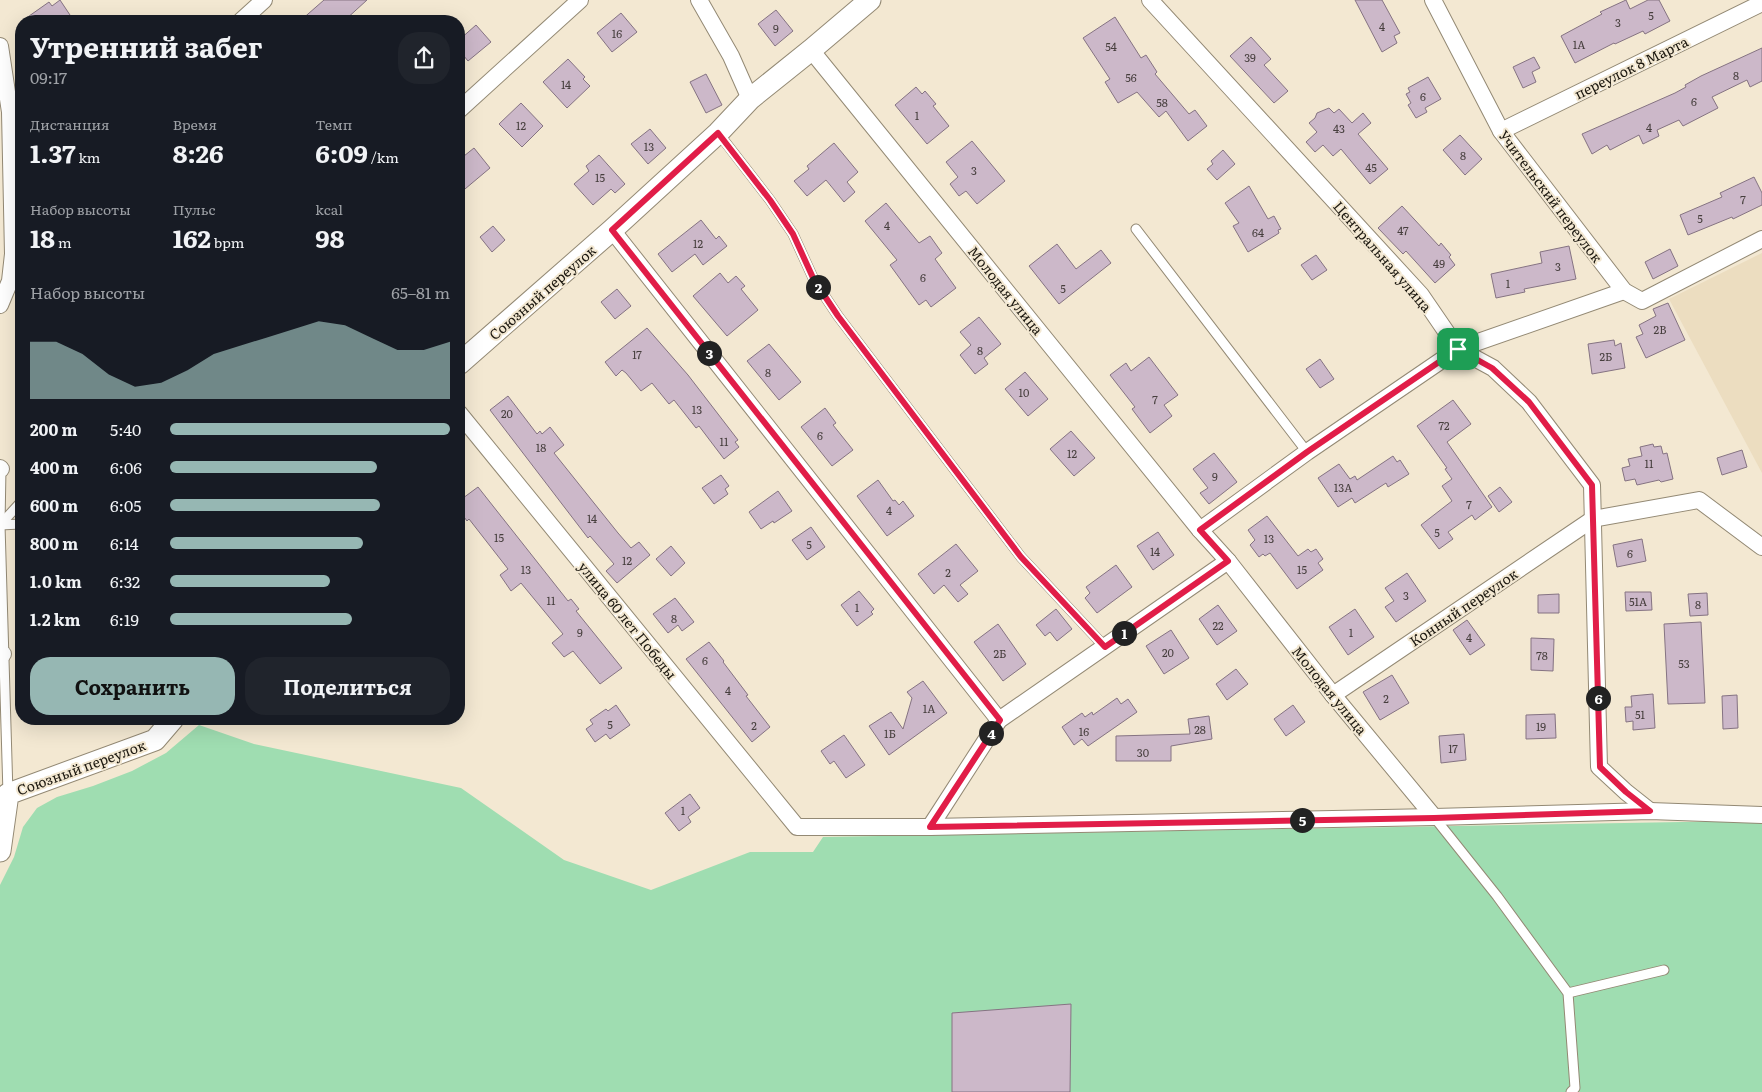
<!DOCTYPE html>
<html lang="ru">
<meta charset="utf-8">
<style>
:root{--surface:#171b24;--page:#20242c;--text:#f1f3f6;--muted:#9ea1a6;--accent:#96b7b3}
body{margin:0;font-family:Literata,serif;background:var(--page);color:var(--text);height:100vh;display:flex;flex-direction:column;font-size:19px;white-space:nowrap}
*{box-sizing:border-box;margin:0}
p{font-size:16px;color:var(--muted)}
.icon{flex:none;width:28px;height:28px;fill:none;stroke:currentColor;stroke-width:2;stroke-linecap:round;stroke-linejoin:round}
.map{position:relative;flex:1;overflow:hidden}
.panel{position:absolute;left:15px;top:15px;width:450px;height:710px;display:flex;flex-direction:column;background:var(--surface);border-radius:20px;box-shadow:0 5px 20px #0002}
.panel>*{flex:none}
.pin{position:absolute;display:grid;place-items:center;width:42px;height:42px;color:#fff;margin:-21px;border-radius:10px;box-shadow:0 2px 8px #0006}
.km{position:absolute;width:25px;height:25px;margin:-12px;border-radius:50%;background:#222;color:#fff;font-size:14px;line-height:25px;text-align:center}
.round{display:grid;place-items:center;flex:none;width:52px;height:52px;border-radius:20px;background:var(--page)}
.head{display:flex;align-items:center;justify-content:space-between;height:85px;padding:0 15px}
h1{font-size:28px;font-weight:700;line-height:38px}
.figures{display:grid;grid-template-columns:repeat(3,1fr);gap:8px;height:85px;padding:5px 15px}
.figures div{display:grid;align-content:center}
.figures b{font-size:25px;font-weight:700}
.figures small{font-size:14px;font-weight:400}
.figures p{font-size:14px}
.chart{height:140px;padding:10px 15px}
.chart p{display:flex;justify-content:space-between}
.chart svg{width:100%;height:90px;margin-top:5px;fill:var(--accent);opacity:.7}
.button{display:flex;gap:10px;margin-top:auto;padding:10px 15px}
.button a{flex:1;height:58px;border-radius:20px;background:var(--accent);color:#111;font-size:20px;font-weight:700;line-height:58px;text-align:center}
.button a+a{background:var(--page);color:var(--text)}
ul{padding:0 15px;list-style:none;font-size:16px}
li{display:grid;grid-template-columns:80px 60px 1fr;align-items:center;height:38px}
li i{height:12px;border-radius:6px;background:var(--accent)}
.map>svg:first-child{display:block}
.built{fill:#ecddc0}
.green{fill:#9fddb1}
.building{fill:#ccb8c9;stroke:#857382}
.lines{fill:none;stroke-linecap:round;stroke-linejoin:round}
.service-casing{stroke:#938974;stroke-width:11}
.minor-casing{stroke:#938974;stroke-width:18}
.tertiary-casing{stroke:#938974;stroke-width:23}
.service{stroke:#fff;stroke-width:9}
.minor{stroke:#fff;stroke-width:16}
.tertiary{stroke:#fff;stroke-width:21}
.route-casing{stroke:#fff;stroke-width:10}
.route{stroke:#e11d48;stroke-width:6}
.labels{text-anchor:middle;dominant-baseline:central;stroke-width:4;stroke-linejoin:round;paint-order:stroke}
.number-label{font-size:11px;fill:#473f3e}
.street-label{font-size:14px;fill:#1b170f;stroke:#f3e8d2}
</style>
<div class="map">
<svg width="1762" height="1092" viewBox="0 0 1762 1092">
<rect width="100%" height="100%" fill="#f3e8d2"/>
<path class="built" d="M1762,253V473L1669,299Z"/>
<path class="green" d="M199,725L254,744L461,788L564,860L651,890L750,852H813L823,837L1740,821L1762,823V1092H0V885L14,857L23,827L37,808L57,797L93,786L132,771L166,753Z"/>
<g class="building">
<path d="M60,0L74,21H22L49,2L52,6Z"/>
<path d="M324,0H367L344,21H300Z"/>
<path d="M1355,0H1382L1400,33L1394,36L1397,43L1382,52Z"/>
<path d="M1626,0L1630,9L1648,0H1659L1670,21L1645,34L1643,31L1615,44L1614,43L1575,63L1561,36L1602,14L1600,12Z"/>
<path d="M776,10L793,31L775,46L758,24Z"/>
<path d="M621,13L637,32L612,52L597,33Z"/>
<path d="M1115,17L1141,58L1146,55L1157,72L1155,74L1189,114L1195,110L1207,126L1188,141L1166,111L1159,117L1137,92L1118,103L1105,82L1110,79L1083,38Z"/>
<path d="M476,25L491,42L468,61L459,50V40Z"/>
<path d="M1251,37L1271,59L1264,65L1288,91L1274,103L1230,56Z"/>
<path d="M1762,48V81L1750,87L1747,80L1712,97L1718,108L1683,126L1679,120L1657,130L1659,136L1643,144L1639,135L1610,150L1607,145L1592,154L1582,134L1675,93L1686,87L1685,85L1701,76Z"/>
<path d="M1534,57L1540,68L1532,72L1536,82L1523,88L1513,67Z"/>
<path d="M568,59L585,77L583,79L590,86L567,108L543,82Z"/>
<path d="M706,74L722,105L706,113L690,82Z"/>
<path d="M1428,77L1441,99L1425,108L1427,112L1416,118L1408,105L1411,103L1406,94L1410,92L1408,88Z"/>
<path d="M916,87L922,94L925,91L936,104L933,106L949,126L927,144L895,105Z"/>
<path d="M521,103L543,126L522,147L499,124Z"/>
<path d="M1329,108L1334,113L1339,109L1352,123L1363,113L1371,123L1358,134L1388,169L1370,184L1341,149L1333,156L1323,145L1315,152L1306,142L1317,132L1309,123L1315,118L1317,113Z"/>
<path d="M650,129L666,148L648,164L631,144Z"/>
<path d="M1460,135L1482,159L1465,175L1443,150Z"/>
<path d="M972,141L1005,181L977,204L966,191L959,196L950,184L958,177L946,162Z"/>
<path d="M834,143L858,172L847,182L855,192L844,202L826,180L807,196L794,181L809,169L807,166Z"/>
<path d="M474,148L490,168L459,194V160Z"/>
<path d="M1223,150L1235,164L1217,180L1207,169L1213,164L1211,161Z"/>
<path d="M599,155L625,184L615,193L611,189L593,205L574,184L589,171L586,166Z"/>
<path d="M1754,177L1762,193V205L1733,219L1732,217L1688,235L1680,215L1722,197L1720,193Z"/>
<path d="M1249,186L1268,219L1274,216L1281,229L1278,230L1279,233L1276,235L1248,252L1233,226L1239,223L1225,203Z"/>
<path d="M886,203L919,243L930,236L942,253L935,259L956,288L931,307L926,300L919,305L890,265L897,260L865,221Z"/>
<path d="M1402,206L1439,246L1441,243L1451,255L1449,257L1455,265L1435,283L1406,251L1403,254L1378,228Z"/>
<path d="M701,220L716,239L719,236L727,246L703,265L695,254L672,272L658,254Z"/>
<path d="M493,226L505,240L492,252L480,237Z"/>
<path d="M1057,244L1076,269L1101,250L1111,263L1059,304L1029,266Z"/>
<path d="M1569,246L1576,279L1524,289L1525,292L1496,298L1491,274L1542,263L1540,252Z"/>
<path d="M1670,249L1678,266L1653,279L1645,262Z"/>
<path d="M1316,255L1327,270L1312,280L1301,265Z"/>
<path d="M720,273L728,283L736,276L745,286L741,289L758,310L727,336L693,296Z"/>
<path d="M617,289L631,306L615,319L601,302Z"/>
<path d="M1668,303L1685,340L1646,358L1636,337L1643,334L1639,325L1656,316L1653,309Z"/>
<path d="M979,317L1001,344L984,358L988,364L975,374L960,355L971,345L960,332Z"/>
<path d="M647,328L688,375L738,440L735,442L739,447L724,459L699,426L696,428L674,400L669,404L652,383L641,391L626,373L622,370L616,376L605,362Z"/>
<path d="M1614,340L1615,346L1621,343L1625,368L1592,374L1588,344Z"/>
<path d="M769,344L801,382L779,400L747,361Z"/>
<path d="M1149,357L1178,395L1164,405L1172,416L1150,433L1132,409L1135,407L1110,375L1126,363L1131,371Z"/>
<path d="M1320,359L1334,379L1320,388L1306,369Z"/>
<path d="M1025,372L1048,399L1028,416L1005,389Z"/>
<path d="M508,396L537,434L540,431L542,434L550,427L564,445L554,453L618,533L631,548L639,542L650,555L617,583L606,571L614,564L590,536L588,538L490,410Z"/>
<path d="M1453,400L1471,424L1447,442L1492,507L1475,520L1472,515L1448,532L1453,539L1439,549L1421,525L1452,501L1442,486L1452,479L1445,469L1447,468L1417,426Z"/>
<path d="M825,408L836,423L833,425L853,450L832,466L801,427Z"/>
<path d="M1071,431L1095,458L1074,476L1050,449Z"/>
<path d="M1653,444L1654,447L1661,446L1663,454L1667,453L1673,479L1661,482L1659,480L1637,485L1635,479L1625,481L1622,468L1630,466L1628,459L1642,456L1640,447Z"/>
<path d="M1742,450L1747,467L1722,475L1717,458Z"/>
<path d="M1214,453L1237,482L1209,504L1200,493L1208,488L1193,469Z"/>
<path d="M1393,456L1397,462L1400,460L1409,474L1388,487L1386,483L1355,503L1352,498L1338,507L1318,478L1339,464L1350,479L1355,476L1357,480Z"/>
<path d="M721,475L729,486L725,489L728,494L714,504L702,488Z"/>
<path d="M878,480L893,501L895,500L899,505L903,501L914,516L887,536L857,496Z"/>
<path d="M478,487L568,601L571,599L579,609L576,611L622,668L600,684L573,651L564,657L552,643L563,634L521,583L511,591L500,575L508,569L469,519L467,521L459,510V501Z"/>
<path d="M1500,487L1512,502L1499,512L1488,496Z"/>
<path d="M778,491L792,511L774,523L773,521L761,529L749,512Z"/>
<path d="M1267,516L1298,556L1308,549L1311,552L1316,549L1323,559L1318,563L1323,570L1297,589L1270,553L1265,556L1263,554L1259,557L1250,545L1255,540L1248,530Z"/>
<path d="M811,527L825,547L807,560L792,540Z"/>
<path d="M1158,532L1174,555L1153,570L1137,546Z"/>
<path d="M1642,539L1646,561L1617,567L1613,545Z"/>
<path d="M956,544L978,571L960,585L968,594L958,602L944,585L934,594L918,574Z"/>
<path d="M671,546L685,563L671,576L656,559Z"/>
<path d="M1116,565L1132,587L1097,613L1085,598L1090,593L1086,587Z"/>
<path d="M1407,573L1426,601L1396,622L1385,607L1394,601L1385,588Z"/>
<path d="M859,591L874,609L871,612L873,614L857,626L841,605Z"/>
<path d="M1625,592H1651L1652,610L1626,611Z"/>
<path d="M1707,593L1708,615L1690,616L1688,594Z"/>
<path d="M1559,594V613H1538V595Z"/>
<path d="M675,598L694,622L682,631L678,625L668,633L653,614Z"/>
<path d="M1218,605L1237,631L1217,645L1199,619Z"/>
<path d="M1056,609L1072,629L1057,641L1050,632L1045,636L1036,625Z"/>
<path d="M1355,609L1374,637L1348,655L1329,627Z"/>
<path d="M1467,620L1485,645L1470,655L1453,630Z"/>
<path d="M1701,622L1705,703L1668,704L1664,624Z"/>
<path d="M998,624L1026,664L1003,681L974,642Z"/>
<path d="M1171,630L1189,658L1164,674L1146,646Z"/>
<path d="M1531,638L1554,639L1553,671L1531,670Z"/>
<path d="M709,642L724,661L723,662L748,695L746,696L770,727L752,742L686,659Z"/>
<path d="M1236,669L1248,684L1227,700L1216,684Z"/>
<path d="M1392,675L1409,703L1380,720L1363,692Z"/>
<path d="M923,681L947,713L889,755L869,726L891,712L903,729L912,698L907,692Z"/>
<path d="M1653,694L1655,728L1633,730V721L1626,722L1625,707H1632L1631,696Z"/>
<path d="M1737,695L1738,728L1723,729L1722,696Z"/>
<path d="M1117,698L1121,704L1128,699L1137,712L1088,746L1082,739L1074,745L1062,727L1082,713L1085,717L1092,712L1093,715Z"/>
<path d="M616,705L630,725L610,739L606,734L595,742L586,729L593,724L590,720L606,709L608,711Z"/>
<path d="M1293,705L1305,722L1286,736L1274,719Z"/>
<path d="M1555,714L1556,738L1526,739V715Z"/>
<path d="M1209,716L1212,739L1171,746V761H1116V736L1190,734L1188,719Z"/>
<path d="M1464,734L1466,760L1441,763L1439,736Z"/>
<path d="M844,735L865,765L846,778L834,761L830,764L821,751Z"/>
<path d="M690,794L700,808L688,817L691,822L679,831L665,813Z"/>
<path d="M1071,1004L1070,1092H952V1013Z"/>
</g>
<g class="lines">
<defs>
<g id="service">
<path d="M719,134L770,200L793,234L814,280L838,316L1021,557L1105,647"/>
<path d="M1136,229L1307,452"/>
<path d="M1,469L0,525L8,794"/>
<path d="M21,502L0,525L21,524"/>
<path d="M1434,817L1497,896L1568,993L1575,1088L1571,1092"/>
<path d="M1568,993L1664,970"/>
</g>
<g id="minor">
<path d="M699,0L731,56L750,99"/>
<path d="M1150,0L1421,295L1458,349L1493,368L1529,402L1592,485L1599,767L1626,792L1650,811"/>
<path d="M1433,0L1501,131L1624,291L1642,301L1762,239"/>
<path d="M241,21L264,0"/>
<path d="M0,46L10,112L13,254L10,281L0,305"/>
<path d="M811,50L1200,530L1228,561L1333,695L1434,817"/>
<path d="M459,110L580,0"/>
<path d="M1501,131L1762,3"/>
<path d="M612,230L999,720"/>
<path d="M459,413L797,827H930L1434,817L1650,811L1762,815"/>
<path d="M0,468L1,469"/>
<path d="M1200,530L1307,452L1458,349L1624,291"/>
<path d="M0,654H3"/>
<path d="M1333,695L1593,519L1699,500L1762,547"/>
<path d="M930,827L999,720L1228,561"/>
</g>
<g id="tertiary">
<path d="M459,364L612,230L718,133L750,99L811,50L870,0"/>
<path d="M0,851L8,794L155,740L173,719"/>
</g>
</defs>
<use href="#service" class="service-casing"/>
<use href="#minor" class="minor-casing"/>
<use href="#tertiary" class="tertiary-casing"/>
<use href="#service" class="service"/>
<use href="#minor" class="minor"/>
<use href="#tertiary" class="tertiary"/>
</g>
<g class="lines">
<defs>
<path id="route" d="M718,133L770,200L793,234L814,280L838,316L1021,557L1105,647L1228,561L1200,530L1307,452L1458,349L1492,368L1529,402L1592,485L1600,767L1626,792L1650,811L1434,818L930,827L1000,720L612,230Z"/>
</defs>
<use href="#route" class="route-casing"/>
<use href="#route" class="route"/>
</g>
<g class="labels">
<g class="number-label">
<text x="1651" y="15">5</text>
<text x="1618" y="22">3</text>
<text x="1382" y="26">4</text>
<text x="776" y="28">9</text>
<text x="617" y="33">16</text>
<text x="1579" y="44">1А</text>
<text x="1111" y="46">54</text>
<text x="1250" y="57">39</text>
<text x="1736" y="75">8</text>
<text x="1131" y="77">56</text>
<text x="566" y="84">14</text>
<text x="1423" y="96">6</text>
<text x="1694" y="101">6</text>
<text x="1162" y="102">58</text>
<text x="917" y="115">1</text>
<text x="521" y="125">12</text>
<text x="1649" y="127">4</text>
<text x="1339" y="128">43</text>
<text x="649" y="146">13</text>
<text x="1463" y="155">8</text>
<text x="1371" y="167">45</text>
<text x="974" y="170">3</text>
<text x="600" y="177">15</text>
<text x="1743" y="199">7</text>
<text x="1700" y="218">5</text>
<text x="887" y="225">4</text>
<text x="1403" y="230">47</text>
<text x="1258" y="232">64</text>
<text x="698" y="243">12</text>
<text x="1439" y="263">49</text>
<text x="1558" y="266">3</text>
<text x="923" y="277">6</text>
<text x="1508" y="283">1</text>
<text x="1063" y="288">5</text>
<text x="1660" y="329">2В</text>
<text x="980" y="350">8</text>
<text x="637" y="354">17</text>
<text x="1606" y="356">2Б</text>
<text x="768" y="372">8</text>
<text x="1024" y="392">10</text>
<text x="1155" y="399">7</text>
<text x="697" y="409">13</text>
<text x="507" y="413">20</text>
<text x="1444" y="425">72</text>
<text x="820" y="435">6</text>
<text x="724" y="441">11</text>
<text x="541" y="447">18</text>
<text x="1072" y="453">12</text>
<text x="1649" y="463">11</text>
<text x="1215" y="476">9</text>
<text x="1343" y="487">13А</text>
<text x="1469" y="504">7</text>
<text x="889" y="510">4</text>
<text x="592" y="518">14</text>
<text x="1437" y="532">5</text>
<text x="499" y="537">15</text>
<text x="1269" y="538">13</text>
<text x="809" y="544">5</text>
<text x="1155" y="551">14</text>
<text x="1630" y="553">6</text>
<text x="627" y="560">12</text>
<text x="526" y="569">13</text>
<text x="1302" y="569">15</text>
<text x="948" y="572">2</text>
<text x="1406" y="595">3</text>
<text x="551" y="600">11</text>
<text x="1638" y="601">51А</text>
<text x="1698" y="604">8</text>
<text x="857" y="607">1</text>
<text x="674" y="618">8</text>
<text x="1218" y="625">22</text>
<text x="580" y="632">9</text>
<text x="1351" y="632">1</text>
<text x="1469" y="637">4</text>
<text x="1168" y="652">20</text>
<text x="1000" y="653">2Б</text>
<text x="1542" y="655">78</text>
<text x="705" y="660">6</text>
<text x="1684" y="663">53</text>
<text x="728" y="690">4</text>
<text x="1386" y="698">2</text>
<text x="929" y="708">1А</text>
<text x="1640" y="714">51</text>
<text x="610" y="724">5</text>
<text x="754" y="725">2</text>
<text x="1541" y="726">19</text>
<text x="1200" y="729">28</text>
<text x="1084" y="731">16</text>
<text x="890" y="733">1Б</text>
<text x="1453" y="748">17</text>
<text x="1143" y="752">30</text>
<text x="683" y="810">1</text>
</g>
<g class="street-label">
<text transform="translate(1631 67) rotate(-26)">переулок 8 Марта</text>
<text transform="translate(1551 196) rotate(53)">Учительский переулок</text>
<text transform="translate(1383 256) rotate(49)">Центральная улица</text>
<text transform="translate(1006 290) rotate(51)">Молодая улица</text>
<text transform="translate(542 292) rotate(-41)">Союзный переулок</text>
<text transform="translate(1463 607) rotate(-34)">Конный переулок</text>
<text transform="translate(628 620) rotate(51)">улица 60 лет Победы</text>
<text transform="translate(1330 690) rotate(51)">Молодая улица</text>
<text transform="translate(81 767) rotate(-20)">Союзный переулок</text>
</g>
</g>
</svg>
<div class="pin" style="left:1458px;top:349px;background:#1e9e55"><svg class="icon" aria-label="arrive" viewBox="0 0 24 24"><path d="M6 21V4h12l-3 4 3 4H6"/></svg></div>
<b class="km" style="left:1124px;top:633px">1</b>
<b class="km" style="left:818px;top:287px">2</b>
<b class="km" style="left:709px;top:353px">3</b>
<b class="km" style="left:991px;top:733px">4</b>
<b class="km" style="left:1302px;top:820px">5</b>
<b class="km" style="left:1598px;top:698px">6</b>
<section class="panel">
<div class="head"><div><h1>Утренний забег</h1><p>09:17</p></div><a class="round"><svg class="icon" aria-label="share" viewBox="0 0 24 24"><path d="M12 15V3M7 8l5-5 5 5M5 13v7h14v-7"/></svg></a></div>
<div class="figures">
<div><p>Дистанция</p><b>1.37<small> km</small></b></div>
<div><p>Время</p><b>8:26</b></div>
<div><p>Темп</p><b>6:09<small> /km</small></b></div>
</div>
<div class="figures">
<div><p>Набор высоты</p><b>18<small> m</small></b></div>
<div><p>Пульс</p><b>162<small> bpm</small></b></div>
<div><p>kcal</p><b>98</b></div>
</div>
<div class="chart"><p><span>Набор высоты</span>65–81 m</p>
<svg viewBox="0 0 160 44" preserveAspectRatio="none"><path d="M0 44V16L10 16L20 22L30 32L40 38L50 36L60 30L70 22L80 18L90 14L100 10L110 6L120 8L130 14L140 20L150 20L160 16V44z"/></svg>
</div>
<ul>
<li><b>200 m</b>5:40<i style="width:100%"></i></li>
<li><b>400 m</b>6:06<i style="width:74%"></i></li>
<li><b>600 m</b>6:05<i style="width:75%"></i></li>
<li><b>800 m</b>6:14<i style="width:69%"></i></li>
<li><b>1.0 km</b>6:32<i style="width:57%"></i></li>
<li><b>1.2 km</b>6:19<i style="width:65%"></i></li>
</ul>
<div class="button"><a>Сохранить</a><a>Поделиться</a></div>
</section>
</div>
